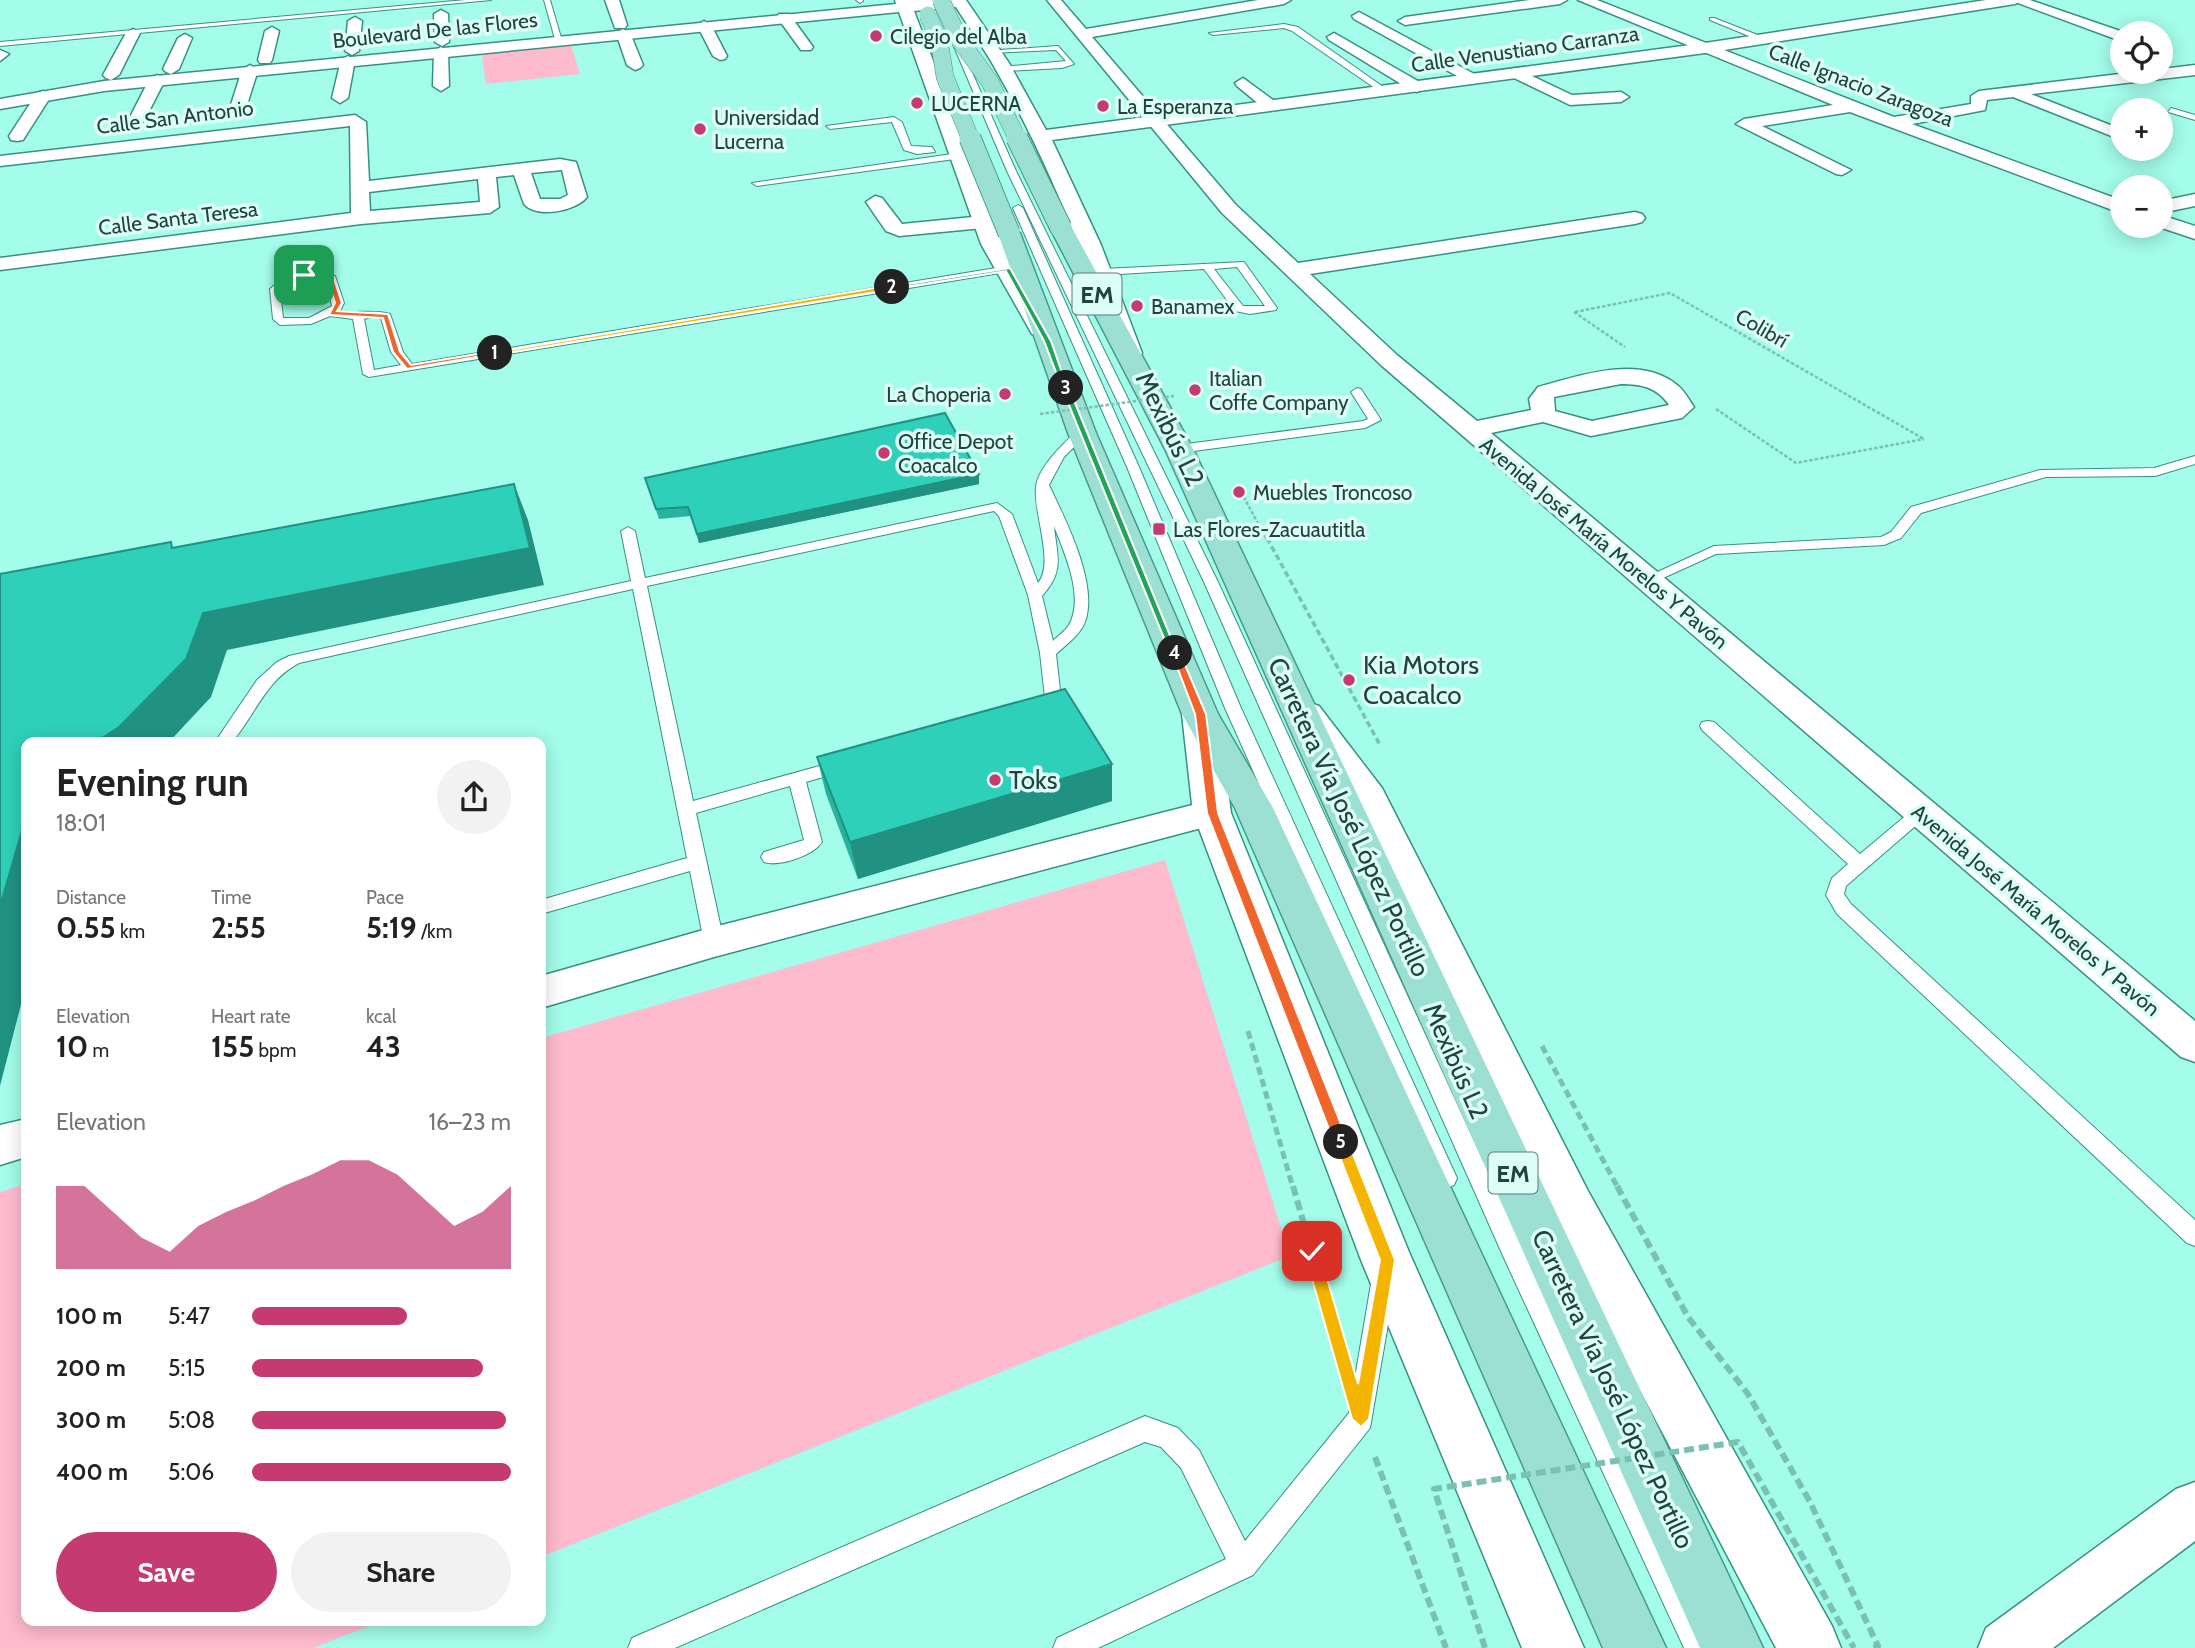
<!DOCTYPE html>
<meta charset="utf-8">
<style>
:root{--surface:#fff;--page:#f2f2f2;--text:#222;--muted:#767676;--accent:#c43a71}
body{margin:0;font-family:Cabin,sans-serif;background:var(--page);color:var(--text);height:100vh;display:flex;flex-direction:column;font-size:26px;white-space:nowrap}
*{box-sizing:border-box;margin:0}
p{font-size:23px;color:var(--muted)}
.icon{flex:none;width:38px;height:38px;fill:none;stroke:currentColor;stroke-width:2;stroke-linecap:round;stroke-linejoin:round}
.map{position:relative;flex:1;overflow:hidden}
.details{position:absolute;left:21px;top:737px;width:525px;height:889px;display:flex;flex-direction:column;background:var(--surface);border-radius:14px;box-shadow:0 4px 18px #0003}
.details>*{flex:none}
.controls{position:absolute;left:2110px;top:21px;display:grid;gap:14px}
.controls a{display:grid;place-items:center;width:63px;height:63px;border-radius:50%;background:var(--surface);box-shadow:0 4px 18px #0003;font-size:35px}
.pin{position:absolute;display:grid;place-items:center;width:60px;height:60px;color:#fff;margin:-30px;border-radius:14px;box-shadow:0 4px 10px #0006}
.km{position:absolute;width:35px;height:35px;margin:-18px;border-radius:50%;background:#222;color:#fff;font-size:19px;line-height:35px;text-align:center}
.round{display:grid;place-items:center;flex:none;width:74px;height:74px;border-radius:37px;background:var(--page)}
.summary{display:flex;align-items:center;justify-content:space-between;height:119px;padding:0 35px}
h1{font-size:38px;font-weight:700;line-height:52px}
.figures{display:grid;grid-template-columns:repeat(3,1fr);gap:10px;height:119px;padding:7px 35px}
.figures div{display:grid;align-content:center}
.figures b{font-size:30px;font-weight:700}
.figures small{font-size:19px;font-weight:400}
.figures p{font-size:19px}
.chart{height:196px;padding:14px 35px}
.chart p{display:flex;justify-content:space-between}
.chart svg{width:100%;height:126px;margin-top:7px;fill:var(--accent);opacity:.7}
.primary-button{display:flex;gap:14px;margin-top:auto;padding:14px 35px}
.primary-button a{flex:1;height:80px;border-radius:42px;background:var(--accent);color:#fff;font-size:28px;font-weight:700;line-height:80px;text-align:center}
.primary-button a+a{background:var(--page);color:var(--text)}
ul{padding:0 35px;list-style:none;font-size:23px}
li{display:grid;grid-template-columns:112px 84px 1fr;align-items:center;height:52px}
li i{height:18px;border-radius:9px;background:var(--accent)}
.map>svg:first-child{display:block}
.green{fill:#febbce}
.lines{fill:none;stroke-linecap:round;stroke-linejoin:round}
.lane-casing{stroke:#369182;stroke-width:2}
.street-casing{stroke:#369182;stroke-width:3}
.secondary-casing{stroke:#369182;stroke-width:3}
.primary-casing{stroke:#459c8c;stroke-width:3}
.path-far3{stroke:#7ac1b3;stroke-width:2.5;stroke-dasharray:3.5 2;stroke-linecap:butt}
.path-far2{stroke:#7ac1b3;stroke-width:3.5;stroke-dasharray:6 3.5;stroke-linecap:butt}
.path-far1{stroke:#7ac1b3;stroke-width:5;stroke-dasharray:8 4.5;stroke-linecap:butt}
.path{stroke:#7ac1b3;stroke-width:6;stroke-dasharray:10 5;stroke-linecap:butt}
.lane{fill:#fff;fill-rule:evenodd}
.street{fill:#fff;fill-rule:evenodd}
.secondary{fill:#fff;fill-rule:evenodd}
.primary{fill:#9ce0d4;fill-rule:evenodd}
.primary-bridge-far1-casing{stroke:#459c8c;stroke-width:18;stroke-linecap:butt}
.primary-bridge-casing{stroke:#459c8c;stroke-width:23;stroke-linecap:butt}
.path-bridge-far1{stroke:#7ac1b3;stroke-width:2.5;stroke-dasharray:3.5 2;stroke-linecap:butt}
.path-bridge{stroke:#7ac1b3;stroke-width:6;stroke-dasharray:10 5;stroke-linecap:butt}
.primary-bridge-far1{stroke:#9ce0d4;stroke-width:17}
.primary-bridge{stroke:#9ce0d4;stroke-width:21}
.wall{fill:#28b39f}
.shaded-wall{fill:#219282}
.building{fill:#2fd0b9;stroke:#219282;stroke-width:2}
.split-1{fill:#f0652b;stroke:#fff;stroke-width:2}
.split-2{fill:#f5b400;stroke:#fff;stroke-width:2}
.split-3{fill:#22a559;stroke:#fff;stroke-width:2}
.split-4{fill:#22a559;stroke:#fff;stroke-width:2}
.split-5{fill:#f0652b;stroke:#fff;stroke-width:2}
.split-6{fill:#f5b400;stroke:#fff;stroke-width:2}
.poi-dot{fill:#c43a71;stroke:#ddfef6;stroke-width:2.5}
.labels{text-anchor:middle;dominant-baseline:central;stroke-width:7;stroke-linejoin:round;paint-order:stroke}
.far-street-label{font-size:21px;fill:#1f443d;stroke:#ddfef6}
.far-poi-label{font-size:21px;fill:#1f443d;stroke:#ddfef6;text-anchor:start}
.shield{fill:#ddfef6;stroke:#587c74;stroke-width:2}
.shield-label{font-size:24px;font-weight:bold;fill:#1f443d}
.street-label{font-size:26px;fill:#1f443d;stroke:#ddfef6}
.poi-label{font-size:26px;fill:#1f443d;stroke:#ddfef6;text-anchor:start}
</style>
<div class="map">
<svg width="2195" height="1648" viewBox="0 0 2195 1648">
<rect width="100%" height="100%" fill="#a4fcea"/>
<g class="green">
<path d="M570,41L580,74L486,84L481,50Z"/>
<path d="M1165,860L1290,1256L541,1557V1038Z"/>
<path d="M26,1184V1620L382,1621L313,1648H0V1192Z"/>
</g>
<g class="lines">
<defs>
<g id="lane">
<path d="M466,0H491L0,46V42Z"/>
<path d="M544,0H550L562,41L555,39Z"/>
<path d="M856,0H863V1L860,3Z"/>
<path d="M1710,18H1714L1768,39L1761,41L1710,20Z"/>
<path d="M1284,24L1298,27L1389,91L1382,93L1292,31L1284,28L1213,35L1209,33Z"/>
<path d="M947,30L954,32L1016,171L1218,582L1520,1242L1713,1648H1684L1504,1258L1204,582L1007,171Z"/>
<path d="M1058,46L1074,64L1062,68L1005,71L1002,67L1066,61L1056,50L991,53L987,51Z"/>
<path d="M2171,108L2195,115V120L2168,112Z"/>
<path d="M894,117L902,122L911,146L932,147L935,152L917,154L904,150L892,122L830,129L826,126Z"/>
<path d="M959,153L962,158L757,186L752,183Z"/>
<path d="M1018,205L1023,208L1139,467L1241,708L1457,1178L1454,1185L1446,1188L1438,1185L1225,708L1127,467L1013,208Z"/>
<path d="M1244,262L1277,308L1276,310L1250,314L1235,311L1204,269L1103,275L1098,272L1103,269ZM1237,267L1265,306H1243L1214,269Z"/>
<path d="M1008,266L1012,267V271L369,377L363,374L353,319L330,316L311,324L280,325L273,319L270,289C288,272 311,270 335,276L344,303L340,311C357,314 373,309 390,314L403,352L412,364ZM315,277L326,280L332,306L309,318H283L280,290L293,281ZM374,316L381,318L391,352L401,365L374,370L364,319Z"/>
<path d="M1357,388L1361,389L1381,420L1365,428L1179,453L1173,449L1179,445L1363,421L1368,419L1351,392Z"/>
<path d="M1078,430L1088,433L1064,457L1049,485C1065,519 1099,584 1085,622C1080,635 1066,645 1056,654L1061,699L1049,714L1043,715L1035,710L1045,698L1040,653L1028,595L999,516L994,511L647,586L693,801L841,760L849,766L847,770L806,782L822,842C813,856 779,867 764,862L761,857L764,852L804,840L790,786L696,813L724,942L721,947L714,950L707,947L704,942L690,871L541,914V900L687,858L633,589L299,663C266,680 255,715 232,742H215L257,680L277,662L289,656L631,581L621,531L628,527L635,531L645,578L997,503L1012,514L1038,583C1055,563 1033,513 1036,487C1038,467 1064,443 1078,430ZM1054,526C1064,552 1085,597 1069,625C1065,631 1058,636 1053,641L1042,596C1065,571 1057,556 1054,526Z"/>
<path d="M2195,456V464L2155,476L2046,477L1921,513L1901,538L1884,545L1716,554L1652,583L1647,584L1640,580L1714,546L1881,537L1891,532L1911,507L2040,470L2154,468Z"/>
<path d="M1708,721L1714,722L1860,854L1915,808H1927L1930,812L1927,816L1846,886L1844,894L1851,904L2195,1220V1246L2187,1243L1837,914L1826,895L1832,878L1848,864L1702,730L1700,726L1702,722Z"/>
<path d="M1383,1272L1391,1276L1395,1284L1370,1428L1253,1575L1098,1648H1053L1057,1638L1226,1559L1181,1468L1161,1447L1145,1442L675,1648H628L632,1638L1145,1416L1178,1428L1199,1450L1245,1541L1349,1413L1371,1284L1375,1276Z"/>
</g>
<g id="street">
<path d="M605,0H619L627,25L625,28H615Z"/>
<path d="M1047,0H1061L1086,29L1258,0H1291L1284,4L1092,37L1236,205L1298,263L1635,212L1642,214L1645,218L1642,222L1635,224L1310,274L1397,355L1477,421L1531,410L1529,399L1538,387C1579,376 1639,354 1677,385C1684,390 1689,400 1694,407L1682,418L1591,436L1543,422L1491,433L2195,1021V1062L2181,1057L1381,365L1222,213ZM1621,384C1641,384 1657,387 1669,405L1592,421L1555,411L1554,397Z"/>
<path d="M1530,0H1567L1560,4L1405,25L1398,21L1405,17Z"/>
<path d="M1578,0H1597L1894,117L1971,104V96L1979,91L2195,65V75L2031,94L2123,130V138L2119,139L2013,97L1987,100L1985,110L1912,124L2123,201V214L1850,112L1762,126L1851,170L1842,175L1836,174L1736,124L1744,119L1833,105Z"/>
<path d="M2010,0H2030L2126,33H2123V41L2118,40Z"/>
<path d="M441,10L448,14L449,42L442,46L435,42L434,14Z"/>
<path d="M1359,12L1478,76L1481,79L1478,82H1468L1354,19L1352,16Z"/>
<path d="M779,14H789L813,47L811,50H801L777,17Z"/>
<path d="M355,17L362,21L359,51L352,55L345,51L348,21Z"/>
<path d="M704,21L711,25L727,56L725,59L720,60L713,56L697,25Z"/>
<path d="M272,27L279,31L272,60L270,63H260L258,60L265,31Z"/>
<path d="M133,29L140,33L119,75L111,80L106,78L103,75L126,33Z"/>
<path d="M623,29L630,33L643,65L640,68L635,70L627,65L616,33Z"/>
<path d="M1334,33L1423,84L1425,87L1417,92L1411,90L1329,40L1327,37Z"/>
<path d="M185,34L192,38L179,69L171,74L166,72L163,69L178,38Z"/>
<path d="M441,47L448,51L449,86L441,91L433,86L434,51Z"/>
<path d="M0,50L9,54L0,61Z"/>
<path d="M348,56L355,60L348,98L340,103L332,98L341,60Z"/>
<path d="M250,65L258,70L245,111L243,114H231L229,111L242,70Z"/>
<path d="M1515,68L1572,95L1621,92L1629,97L1621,102L1570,105L1510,76L1507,73Z"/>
<path d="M157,75L165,80L144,121L136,126L130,125L128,121L149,80Z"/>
<path d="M1243,78L1277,103V109H1265L1237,86L1235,83Z"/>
<path d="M43,91L51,96L23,140L17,141L11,140L9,136L37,93Z"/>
<path d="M355,115L366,122L369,181L560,159L576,162L587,197C576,211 537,219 524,204L514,175L496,177L499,207L490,213L361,224L0,270V258L351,213L350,126L0,166V156ZM562,170L568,195L560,199H540L531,173ZM478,179L480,202L370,211L369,192Z"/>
<path d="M2195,194V206L2161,213V201Z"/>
<path d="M875,196L882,198L902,224L983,216L993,222L983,228L899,236L886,231L866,202Z"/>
<path d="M2161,215L2195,226V239L2156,226H2161Z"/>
<path d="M1212,800L1224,804L1229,813L1224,822L714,957L541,1008V976L714,927Z"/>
<path d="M26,1119V1157L0,1165V1125Z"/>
<path d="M2195,1482V1541L2053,1648H1978L1986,1628L2176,1489Z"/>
</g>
<g id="secondary">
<path d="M895,0H966L1009,63L1046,130L1705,43L1986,0H2022L2015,4L1705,53L1052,140L1101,245L1142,353L1139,358H1121L1118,353C1085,255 1047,159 996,70C984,48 969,28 956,7L914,11L1003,244L1053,329L1050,334H1032L981,244L899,12L104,91L0,109V99L104,81L896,4Z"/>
<path d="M1200,702L1212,706L1218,714L1231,813L1409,1252L1584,1648H1522L1361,1260L1193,813L1182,714L1188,706Z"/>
<path d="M1307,702L1319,706L1382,788L1588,1191L1832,1626L1841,1648H1776L1552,1223L1347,794L1289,714L1295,706Z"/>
</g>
<g id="primary">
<path d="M1061,222L1072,228L1193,449L1763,1648H1700L1165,449L1050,228Z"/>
<path d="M1009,227L1020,233L1096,433L1218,714L1273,808L1666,1648H1603L1235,808L1182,714L1068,433L998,233Z"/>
</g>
</defs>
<use href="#lane" class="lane-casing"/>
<use href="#street" class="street-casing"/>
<use href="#secondary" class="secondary-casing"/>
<use href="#primary" class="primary-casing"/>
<g class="path-far3">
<path d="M1574,312L1625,347"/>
<path d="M1575,312L1670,293L1924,439"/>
<path d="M1716,409L1796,463L1924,439"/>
<path d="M1241,492L1267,540"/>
</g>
<path class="path-far2" d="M1267,538L1380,745"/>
<g class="path-far1">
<path d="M1248,1031L1293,1188"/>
<path d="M1542,1046L1618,1188"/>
</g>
<g class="path">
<path d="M1293,1186L1337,1339"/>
<path d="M1617,1186L1688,1317L1748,1394L1810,1502L1878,1646L1873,1648"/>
<path d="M1375,1457L1446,1648"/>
</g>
<use href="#lane" class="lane"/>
<use href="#street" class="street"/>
<use href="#secondary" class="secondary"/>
<use href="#primary" class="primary"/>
<defs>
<g id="primary-bridge-far1">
<path d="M941,0L959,39L990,82L1018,140"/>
<path d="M928,15L939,40L945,77L971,140"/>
</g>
<g id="primary-bridge">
<path d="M970,138L1009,233"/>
<path d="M1017,138L1061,228"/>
</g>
</defs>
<use href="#primary-bridge-far1" class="primary-bridge-far1-casing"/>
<use href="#primary-bridge" class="primary-bridge-casing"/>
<path class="path-bridge-far1" d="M1040,414L1174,396"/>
<path class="path-bridge" d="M1485,1648L1434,1489L1738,1442L1854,1648"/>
<use href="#primary-bridge-far1" class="primary-bridge-far1"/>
<use href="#primary-bridge" class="primary-bridge"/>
</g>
<g class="wall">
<path d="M979,474V484L699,543L691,516L659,519L645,478Z"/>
<path d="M817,757L1112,801L858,879L826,794Z"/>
</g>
<g class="shaded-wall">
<path d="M979,474V484L699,543L697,534Z"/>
<path d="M514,484L528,520L544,585L227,650L211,697L169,742H96L203,613Z"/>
<path d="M1112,764V801L858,879L850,842Z"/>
<path d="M26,817V985L0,1086V906Z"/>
</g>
<g class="building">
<path d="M945,413L979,474L697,534L688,507L656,509L645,478Z"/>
<path d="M514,484L530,548L203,613L186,659L119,727L96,742H26V817L0,906V574L171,542L172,548Z"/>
<path d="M1065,689L1112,764L850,842L817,757Z"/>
</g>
<path class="split-1" d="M304,273L333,276L342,303L337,311L388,314L400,352L411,365L495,351L499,353L407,369L393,352L383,318L329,315L335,303L328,279L301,276Z"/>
<path class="split-2" d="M892,285L894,289L495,355L492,353Z"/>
<path class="split-3" d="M1010,268L1051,341L1068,390L1062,388L1044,341L1006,271L892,289L889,287Z"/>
<path class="split-4" d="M1066,386L1069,388L1178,655L1170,653L1062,388Z"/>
<path class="split-5" d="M1171,651L1180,653L1206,714L1218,813L1348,1142L1341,1149L1334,1142L1207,813L1195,714Z"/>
<path class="split-6" d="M1341,1136L1348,1142L1395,1260L1369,1419L1361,1427L1352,1419L1304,1251L1312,1243L1319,1251L1358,1384L1380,1260L1334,1142Z"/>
<g class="poi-dot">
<circle cx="876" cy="36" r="7"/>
<circle cx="917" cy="103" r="7"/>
<circle cx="1103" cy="106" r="7"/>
<circle cx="700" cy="129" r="7"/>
<circle cx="1137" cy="306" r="7"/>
<circle cx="1195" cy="390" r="7"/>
<circle cx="1005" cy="394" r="7"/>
<circle cx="884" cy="453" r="7"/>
<circle cx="1239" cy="492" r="7"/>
<rect x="1152" y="522" width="14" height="14" rx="3.5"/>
<circle cx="1349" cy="680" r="7"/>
<circle cx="995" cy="780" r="7"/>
</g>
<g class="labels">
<g class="far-street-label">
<text transform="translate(435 30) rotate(-6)">Boulevard De las Flores</text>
<text transform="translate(1525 49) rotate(-8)">Calle Venustiano Carranza</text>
<text transform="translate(1861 85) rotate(21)">Calle Ignacio Zaragoza</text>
<text transform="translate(175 117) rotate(-7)">Calle San Antonio</text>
<text transform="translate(178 218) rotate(-7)">Calle Santa Teresa</text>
<text transform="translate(1762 328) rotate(30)">Colibrí</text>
<text transform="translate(1604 543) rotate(40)">Avenida José María Morelos Y Pavón</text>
<text transform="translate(2036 910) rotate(40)">Avenida José María Morelos Y Pavón</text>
</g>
<g class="far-poi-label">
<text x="890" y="36">Cilegio del Alba</text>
<text x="931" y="103">LUCERNA</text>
<text x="1117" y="106">La Esperanza</text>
<text x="714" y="117">Universidad<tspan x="714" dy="24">Lucerna</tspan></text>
<text x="1151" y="306">Banamex</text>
<text x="1209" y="378">Italian<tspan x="1209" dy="24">Coffe Company</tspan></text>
<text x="991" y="394" text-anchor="end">La Choperia</text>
<text x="898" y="441">Office Depot<tspan x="898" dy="24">Coacalco</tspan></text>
<text x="1253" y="492">Muebles Troncoso</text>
<text x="1173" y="529">Las Flores-Zacuautitla</text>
</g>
<g class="shield">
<rect x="1072.5" y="273.5" width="49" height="41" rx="5"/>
<rect x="1488.5" y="1152.5" width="49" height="41" rx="5"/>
</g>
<g class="shield-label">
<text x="1097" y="294">EM</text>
<text x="1513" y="1173">EM</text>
</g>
<g class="street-label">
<text transform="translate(1170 429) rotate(64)">Mexibús L2</text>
<text transform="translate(1349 817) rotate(65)">Carretera Vía José López Portillo</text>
<text transform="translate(1456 1061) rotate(66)">Mexibús L2</text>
<text transform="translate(1613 1389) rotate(65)">Carretera Vía José López Portillo</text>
</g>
<g class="poi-label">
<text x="1363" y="665">Kia Motors<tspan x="1363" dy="30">Coacalco</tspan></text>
<text x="1009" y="780">Toks</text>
</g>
</g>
</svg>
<div class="controls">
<a><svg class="icon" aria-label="locate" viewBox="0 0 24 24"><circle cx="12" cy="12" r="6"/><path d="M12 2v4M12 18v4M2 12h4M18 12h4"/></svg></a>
<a>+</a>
<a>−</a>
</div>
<div class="pin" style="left:304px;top:275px;background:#1e9e55"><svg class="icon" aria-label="arrive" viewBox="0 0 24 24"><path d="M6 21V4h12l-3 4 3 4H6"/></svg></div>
<div class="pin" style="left:1312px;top:1251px;background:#d93025"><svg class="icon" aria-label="check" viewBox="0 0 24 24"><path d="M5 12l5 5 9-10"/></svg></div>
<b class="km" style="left:495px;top:353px">1</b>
<b class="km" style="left:892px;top:287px">2</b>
<b class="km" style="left:1066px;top:388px">3</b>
<b class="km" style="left:1175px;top:653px">4</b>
<b class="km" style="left:1341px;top:1142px">5</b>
<section class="details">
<div class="summary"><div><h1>Evening run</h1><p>18:01</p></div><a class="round"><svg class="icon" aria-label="share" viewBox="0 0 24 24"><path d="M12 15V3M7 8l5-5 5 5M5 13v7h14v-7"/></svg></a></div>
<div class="figures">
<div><p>Distance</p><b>0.55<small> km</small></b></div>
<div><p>Time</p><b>2:55</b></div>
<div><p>Pace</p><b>5:19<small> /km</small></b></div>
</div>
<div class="figures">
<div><p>Elevation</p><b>10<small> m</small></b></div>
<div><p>Heart rate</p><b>155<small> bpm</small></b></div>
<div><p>kcal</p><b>43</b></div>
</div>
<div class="chart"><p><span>Elevation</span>16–23 m</p>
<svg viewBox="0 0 160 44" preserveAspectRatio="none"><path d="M0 44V15L10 15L20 24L30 33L40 38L50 29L60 24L70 20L80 15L90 11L100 6L110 6L120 11L130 20L140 29L150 24L160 15V44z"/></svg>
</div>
<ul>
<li><b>100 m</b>5:47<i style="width:60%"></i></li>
<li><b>200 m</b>5:15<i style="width:89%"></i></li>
<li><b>300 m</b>5:08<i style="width:98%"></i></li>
<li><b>400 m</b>5:06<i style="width:100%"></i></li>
</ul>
<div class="primary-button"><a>Save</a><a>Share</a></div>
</section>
</div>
